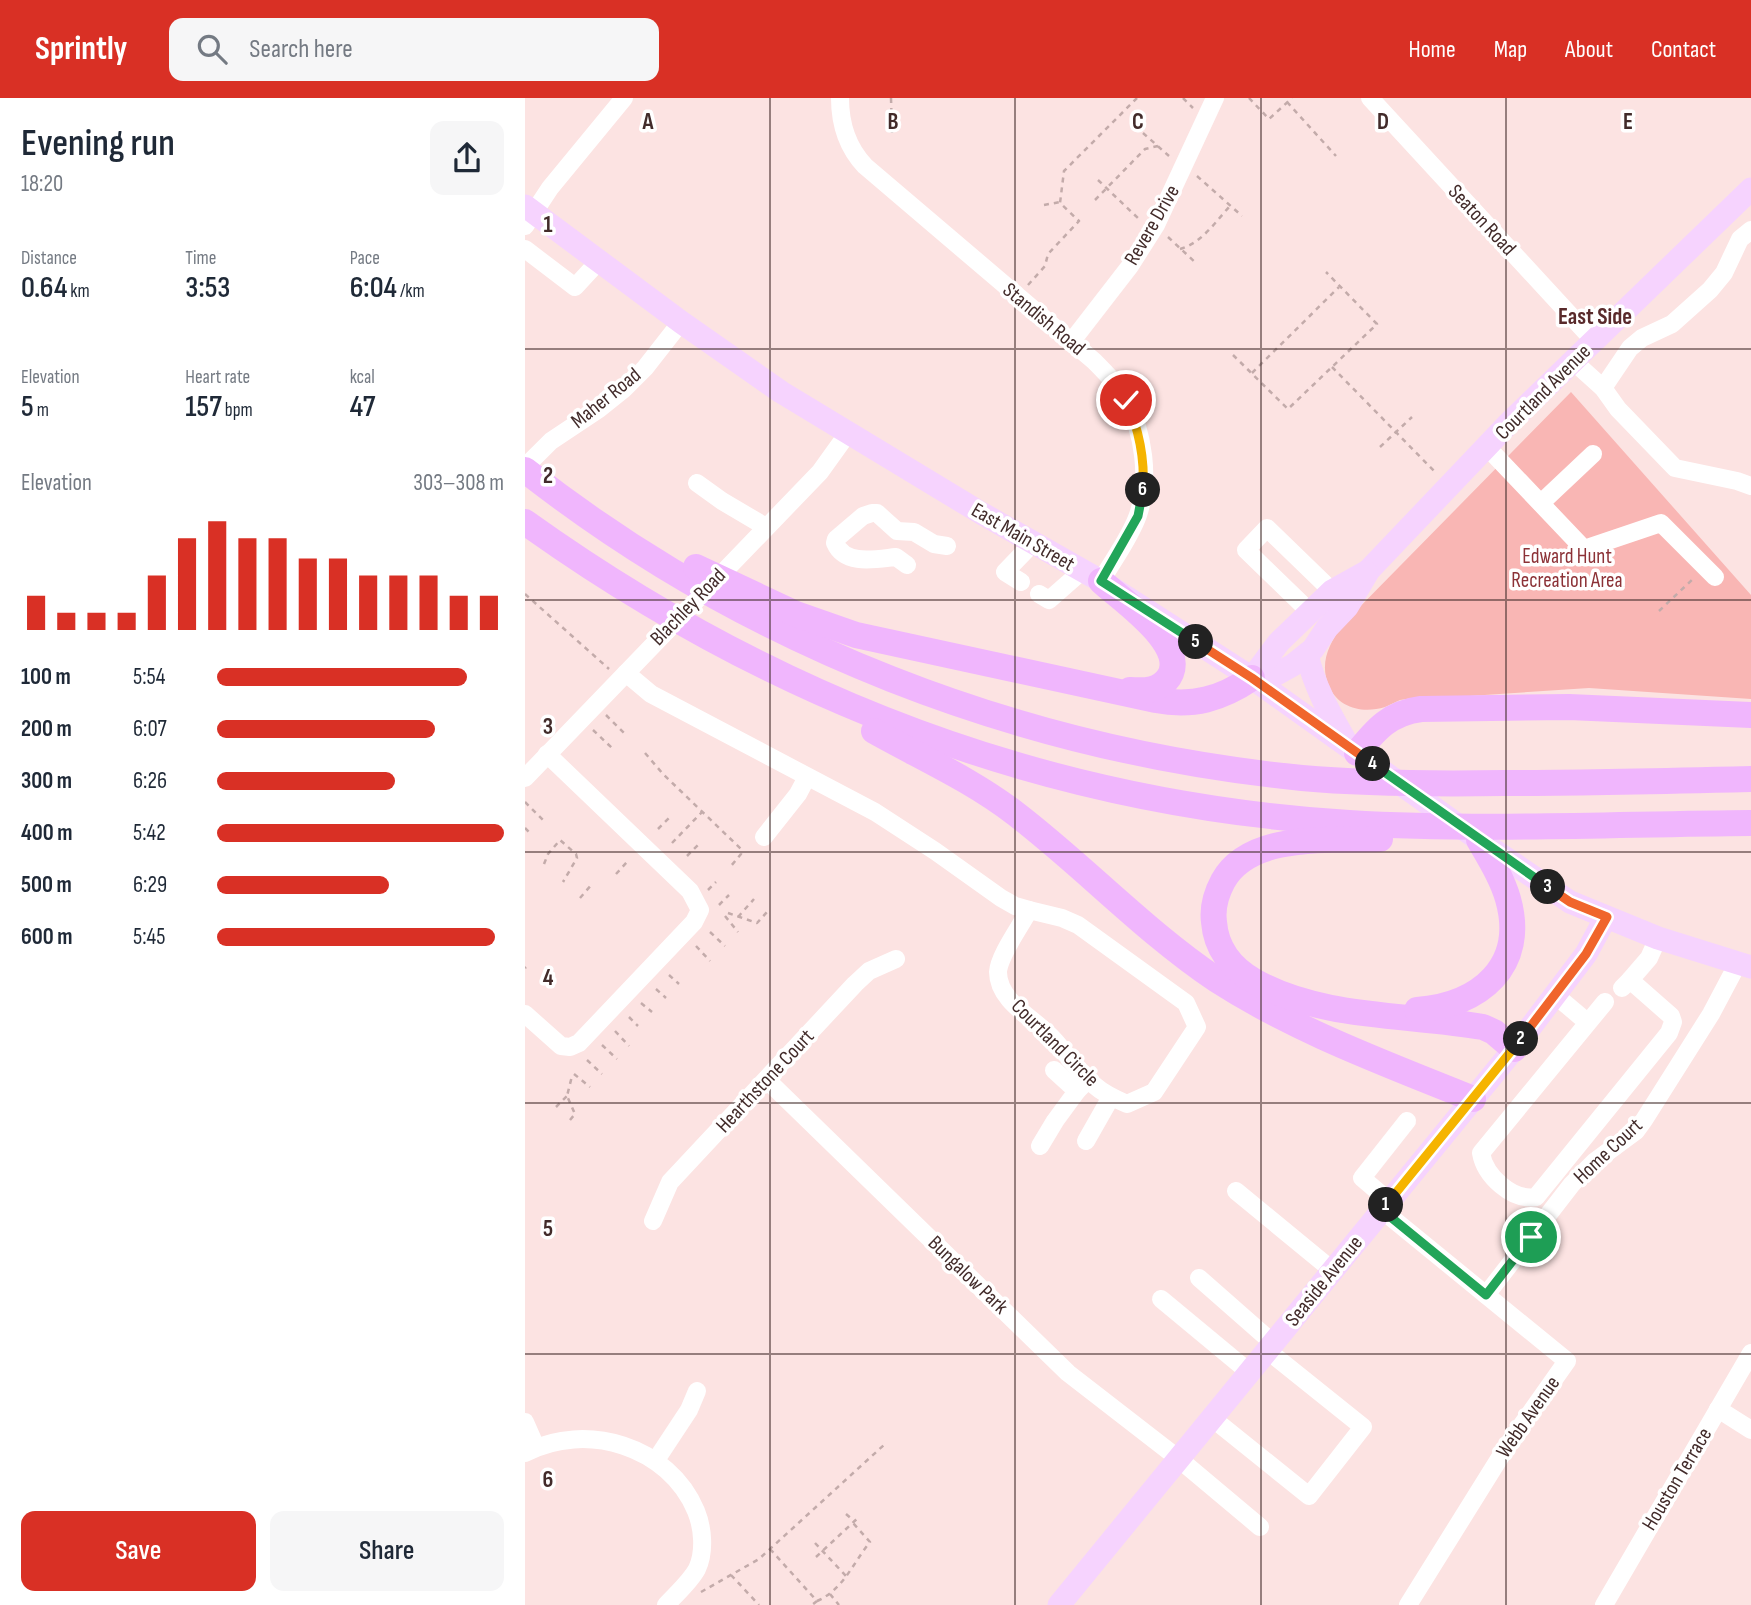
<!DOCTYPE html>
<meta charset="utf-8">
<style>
:root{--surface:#fff;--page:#f6f6f7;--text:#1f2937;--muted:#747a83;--accent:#d93025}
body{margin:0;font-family:"Sofia Sans Condensed",sans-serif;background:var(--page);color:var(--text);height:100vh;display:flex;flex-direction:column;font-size:26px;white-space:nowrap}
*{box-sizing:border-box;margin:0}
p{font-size:23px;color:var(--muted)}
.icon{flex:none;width:38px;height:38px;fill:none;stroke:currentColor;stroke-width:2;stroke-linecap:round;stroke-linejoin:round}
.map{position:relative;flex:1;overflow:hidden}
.drawer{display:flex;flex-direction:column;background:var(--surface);width:525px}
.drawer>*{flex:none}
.pin{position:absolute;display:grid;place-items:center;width:60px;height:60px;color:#fff;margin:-30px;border:4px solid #fff;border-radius:50%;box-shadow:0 2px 7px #0007}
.km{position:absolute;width:35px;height:35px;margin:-18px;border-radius:50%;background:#222;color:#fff;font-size:19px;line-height:35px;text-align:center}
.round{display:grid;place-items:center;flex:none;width:74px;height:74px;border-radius:14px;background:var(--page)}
.headline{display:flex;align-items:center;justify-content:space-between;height:119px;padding:0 21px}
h1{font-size:38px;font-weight:600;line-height:52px}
.metrics{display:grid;grid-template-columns:repeat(3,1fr);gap:10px;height:119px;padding:7px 21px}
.metrics div{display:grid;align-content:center}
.metrics b{font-size:30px;font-weight:600}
.metrics small{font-size:19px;font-weight:400}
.metrics p{font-size:19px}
.chart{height:196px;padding:14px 21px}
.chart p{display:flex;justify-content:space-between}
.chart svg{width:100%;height:126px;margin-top:7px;stroke:var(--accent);stroke-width:6}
.action{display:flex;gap:14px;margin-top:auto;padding:14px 21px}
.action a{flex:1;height:80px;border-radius:14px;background:var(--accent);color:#fff;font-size:28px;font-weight:600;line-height:80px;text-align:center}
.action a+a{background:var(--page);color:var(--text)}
ul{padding:0 21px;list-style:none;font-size:23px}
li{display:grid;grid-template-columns:112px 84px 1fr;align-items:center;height:52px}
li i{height:18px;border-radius:9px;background:var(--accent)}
header{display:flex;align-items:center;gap:42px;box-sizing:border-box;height:98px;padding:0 35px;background:var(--accent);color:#fff}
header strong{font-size:33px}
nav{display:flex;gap:38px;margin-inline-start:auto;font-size:24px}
.search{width:490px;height:63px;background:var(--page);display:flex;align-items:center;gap:18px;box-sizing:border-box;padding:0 24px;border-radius:14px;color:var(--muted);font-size:26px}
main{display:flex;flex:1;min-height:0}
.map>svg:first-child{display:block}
.green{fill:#f9b6b4}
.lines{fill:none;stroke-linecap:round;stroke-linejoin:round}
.path{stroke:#c3abaa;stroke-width:2.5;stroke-dasharray:5 5;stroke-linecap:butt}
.minor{stroke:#fff;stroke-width:18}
.major{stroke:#f6d3fe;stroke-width:23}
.highway{stroke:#f0b6fd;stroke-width:26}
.split-1-casing{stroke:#fff;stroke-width:14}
.split-2-casing{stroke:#fff;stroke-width:14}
.split-3-casing{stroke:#fff;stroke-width:14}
.split-4-casing{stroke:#fff;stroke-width:14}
.split-5-casing{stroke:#fff;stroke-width:14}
.split-6-casing{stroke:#fff;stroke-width:14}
.split-7-casing{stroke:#fff;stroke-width:14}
.split-1{stroke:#22a559;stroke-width:9}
.split-2{stroke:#f5b400;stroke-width:9}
.split-3{stroke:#f0652b;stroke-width:9}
.split-4{stroke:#22a559;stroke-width:9}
.split-5{stroke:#f0652b;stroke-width:9}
.split-6{stroke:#22a559;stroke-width:9}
.split-7{stroke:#f5b400;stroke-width:9}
.grid{fill:none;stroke:#422b2a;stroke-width:2;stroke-opacity:0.55}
.labels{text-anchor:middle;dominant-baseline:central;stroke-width:7;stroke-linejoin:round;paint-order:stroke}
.street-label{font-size:21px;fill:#422b2a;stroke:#fff}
.park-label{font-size:21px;fill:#8c3237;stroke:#fff}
.neighbourhood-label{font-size:23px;font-weight:bold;fill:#592a2b;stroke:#fff}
.grid-label{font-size:23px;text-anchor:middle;font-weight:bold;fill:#422b2a;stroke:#fff;stroke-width:7;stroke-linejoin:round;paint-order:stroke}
</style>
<header>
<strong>Sprintly</strong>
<div class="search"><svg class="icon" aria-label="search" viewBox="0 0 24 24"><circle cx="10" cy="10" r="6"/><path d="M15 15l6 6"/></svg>Search here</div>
<nav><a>Home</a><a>Map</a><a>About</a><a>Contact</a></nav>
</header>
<main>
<section class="drawer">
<div class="headline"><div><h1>Evening run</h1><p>18:20</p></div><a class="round"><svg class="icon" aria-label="share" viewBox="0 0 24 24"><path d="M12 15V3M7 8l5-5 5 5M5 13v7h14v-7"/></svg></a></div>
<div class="metrics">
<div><p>Distance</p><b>0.64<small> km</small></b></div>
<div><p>Time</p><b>3:53</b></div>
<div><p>Pace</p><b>6:04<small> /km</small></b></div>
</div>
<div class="metrics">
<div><p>Elevation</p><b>5<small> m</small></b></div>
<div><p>Heart rate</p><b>157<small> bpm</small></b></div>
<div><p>kcal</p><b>47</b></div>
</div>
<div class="chart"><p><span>Elevation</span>303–308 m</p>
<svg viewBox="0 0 160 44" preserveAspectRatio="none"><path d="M5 44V32M15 44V38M25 44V38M35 44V38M45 44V25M55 44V12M65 44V6M75 44V12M85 44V12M95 44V19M105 44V19M115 44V25M125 44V25M135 44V25M145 44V32M155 44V32"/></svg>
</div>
<ul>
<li><b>100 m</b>5:54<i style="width:87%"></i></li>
<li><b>200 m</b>6:07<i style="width:76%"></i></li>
<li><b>300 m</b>6:26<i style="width:62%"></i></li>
<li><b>400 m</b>5:42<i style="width:100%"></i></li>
<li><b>500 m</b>6:29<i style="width:60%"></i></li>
<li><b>600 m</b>5:45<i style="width:97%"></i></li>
</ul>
<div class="action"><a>Save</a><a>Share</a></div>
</section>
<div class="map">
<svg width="1226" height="1507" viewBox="0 0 1226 1507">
<rect width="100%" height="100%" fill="#fce3e2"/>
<path class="green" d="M1046,294L1226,497V601L1064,590L914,600C901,599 888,599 875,602C870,604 865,607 860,609C838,616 813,610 804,588C794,565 804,547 817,527Z"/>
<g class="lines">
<g class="path">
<path d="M366,0L367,35"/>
<path d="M658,0L668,10"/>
<path d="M724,0L744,21L767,0"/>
<path d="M762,4L811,58"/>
<path d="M618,35L644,58"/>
<path d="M672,78L717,118"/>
<path d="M573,82L615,122"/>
<path d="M570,102L620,51L633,48"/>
<path d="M519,107L535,104"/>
<path d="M643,139L672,166"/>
<path d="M655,151C677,145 691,123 705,108"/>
<path d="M503,187L520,168L523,156L554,123L535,105L539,73L612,0"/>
<path d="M708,257L763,311L852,226L801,174"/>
<path d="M807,269L912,376"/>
<path d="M727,275L814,189"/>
<path d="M855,349L887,319"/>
<path d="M0,496L84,571"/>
<path d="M1134,513L1170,479"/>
<path d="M81,617L100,636"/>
<path d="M68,632L87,650"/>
<path d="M120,655L138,676L216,751V756L206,768"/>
<path d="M0,704L18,722"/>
<path d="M0,730L5,735"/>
<path d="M133,731L144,720"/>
<path d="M147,745L177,714"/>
<path d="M162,758L173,747"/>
<path d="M19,766L23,756L35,742L51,756L52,760L38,784"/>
<path d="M91,776L102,764"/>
<path d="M183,792L191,784"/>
<path d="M55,800L68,785"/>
<path d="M194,807L204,797"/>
<path d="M203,815L232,825L242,814"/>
<path d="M200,818L213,834"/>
<path d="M213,819L229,801"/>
<path d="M185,834L200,848"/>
<path d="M171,848L185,863"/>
<path d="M0,870L1,869"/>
<path d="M144,877L154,886"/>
<path d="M131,891L141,900"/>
<path d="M116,905L127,914"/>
<path d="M104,919L113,928"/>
<path d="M90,933L104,948"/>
<path d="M77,947L92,961"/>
<path d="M62,962L77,976"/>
<path d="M49,976L65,989"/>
<path d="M31,1009L42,998"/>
<path d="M45,1022L50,1016L42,998L47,978"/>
<path d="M321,1416L329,1423"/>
<path d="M290,1445L321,1478"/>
<path d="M245,1451L292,1503L287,1507"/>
<path d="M291,1459L334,1419"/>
<path d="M206,1477L234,1507"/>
<path d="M176,1494L234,1461L360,1346"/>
<path d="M305,1496L314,1507"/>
<path d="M292,1503C318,1492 328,1465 345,1444L328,1425"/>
</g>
<g class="minor">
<path d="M315,0C315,26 322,49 340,68L569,263C581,275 592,286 600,301C619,333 625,382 613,417C605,440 588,462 576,483"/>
<path d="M845,0L1069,243"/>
<path d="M0,128L25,90L99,0"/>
<path d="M0,151L50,189L74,163"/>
<path d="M547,243L605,168L631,127L690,0"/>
<path d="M1048,263L1078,290L1093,311L1150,370L1212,383L1226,388"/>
<path d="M1078,290L1105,250L1117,240L1147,226L1185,192L1199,175L1215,141L1226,132"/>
<path d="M962,349L1059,451L1136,425L1190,479"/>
<path d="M0,369L26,343L74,311L99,291L120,270L156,224"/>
<path d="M172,385L197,403L241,429"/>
<path d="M1016,405L1068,356"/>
<path d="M382,467L371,459C351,461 320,468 310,445L311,441L338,418L347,415H352L372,433L389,434L409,446L422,448"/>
<path d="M496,484L480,474L508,445"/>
<path d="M514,496L524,502L557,473"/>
<path d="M785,514L721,452L742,430L807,493"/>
<path d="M101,575L126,596L350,714L410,753L476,800L490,808L504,812"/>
<path d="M0,680L295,374L323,335"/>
<path d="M239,739L273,696L282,679"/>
<path d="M504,812L537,820L553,827L661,905L672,929L629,994L602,1006C590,1001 579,996 569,987C554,974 543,958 530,943C513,922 473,905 473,874C474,857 496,828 504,812Z"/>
<path d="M1105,882L1124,860L1133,840"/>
<path d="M1030,897L1062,924"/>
<path d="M1080,904L956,1055C960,1078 987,1103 1011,1099L1144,935L1148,924L1146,918L1105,882L1097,890"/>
<path d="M0,916L36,948L45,949L54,945L169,824L175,812L165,793L22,656"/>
<path d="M529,972L552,993L559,986"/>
<path d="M242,982L543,1275L654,1361L735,1429"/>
<path d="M561,1043L586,999"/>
<path d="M515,1048L530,1023L552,993"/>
<path d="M711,1093L807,1172"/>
<path d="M864,1103L837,1080L882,1023"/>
<path d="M857,1112L1042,1263L984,1345L883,1507"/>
<path d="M128,1123L145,1084L330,886L344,873L371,861"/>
<path d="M674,1180L748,1245"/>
<path d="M961,1197L1047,1086L1069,1064L1111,1033L1119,1022L1186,916L1213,865"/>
<path d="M636,1201L724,1274"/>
<path d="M1193,1311L1226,1332"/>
<path d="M687,1320L784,1398L838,1329L742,1252"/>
<path d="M0,1324L11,1349"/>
<path d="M0,1355C61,1323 144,1348 171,1413C178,1430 180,1454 172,1471C165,1484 151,1496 141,1507"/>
<path d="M131,1362L164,1312L172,1293"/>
<path d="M1079,1507L1226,1255"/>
</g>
<g class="major">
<path d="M0,108L156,224L256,294L456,415L576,483L727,580L954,742L1045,804L1133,840L1226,869"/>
<path d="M782,556C789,588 804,614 820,642"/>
<path d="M727,580L750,577L768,567L788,551L802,530L822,509L844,472L984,325L1226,91"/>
<path d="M727,580L754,544L807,493L841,474"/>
<path d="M534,1507L989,951L1061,856L1081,819"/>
</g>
<g class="highway">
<path d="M0,372C223,547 495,652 777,680C844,686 911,686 979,685C1061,685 1144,683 1226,681"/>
<path d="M0,424C246,600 520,706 824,725C957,733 1092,726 1226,725"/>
<path d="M171,469L271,516L331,537L631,602C668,609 696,601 727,580"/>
<path d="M576,483C596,502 664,547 644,579C635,593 620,593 605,592"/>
<path d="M349,633C397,660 447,682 491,716C560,769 619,833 692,882C771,933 862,966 948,1001"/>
<path d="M832,655C851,631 865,615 896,611L1044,609L1226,617"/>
<path d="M855,741C807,743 725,734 698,783C691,796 687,809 689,824C691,850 706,870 729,883C795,921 885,916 958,929L969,934L989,951"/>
<path d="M892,912C955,907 1002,868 983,801C977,780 965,761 954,742"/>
</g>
</g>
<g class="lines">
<defs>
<path id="split-1" d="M861,1107L857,1112L961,1197L1006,1139"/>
<path id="split-2" d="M861,1107L996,941"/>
<path id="split-3" d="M996,941L1061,856L1082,819L1045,804L1023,789"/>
<path id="split-4" d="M848,666L1023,789"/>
<path id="split-5" d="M671,544L727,580L848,666"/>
<path id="split-6" d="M618,392L613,418L576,483L671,544"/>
<path id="split-7" d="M601,302C614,331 620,360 618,392"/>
</defs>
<use href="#split-1" class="split-1-casing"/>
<use href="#split-2" class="split-2-casing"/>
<use href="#split-3" class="split-3-casing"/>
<use href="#split-4" class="split-4-casing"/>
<use href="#split-5" class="split-5-casing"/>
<use href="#split-6" class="split-6-casing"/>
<use href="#split-7" class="split-7-casing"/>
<use href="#split-1" class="split-1"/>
<use href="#split-2" class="split-2"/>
<use href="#split-3" class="split-3"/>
<use href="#split-4" class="split-4"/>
<use href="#split-5" class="split-5"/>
<use href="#split-6" class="split-6"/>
<use href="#split-7" class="split-7"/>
</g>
<path class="grid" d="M245,0V1507M490,0V1507M736,0V1507M981,0V1507M0,251H1226M0,502H1226M0,754H1226M0,1005H1226M0,1256H1226"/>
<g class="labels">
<g class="street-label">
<text transform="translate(957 122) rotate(47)">Seaton Road</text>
<text transform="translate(627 127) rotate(-60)">Revere Drive</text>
<text transform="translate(519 221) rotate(40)">Standish Road</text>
<text transform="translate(1018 294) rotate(-45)">Courtland Avenue</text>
<text transform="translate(81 300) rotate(-39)">Maher Road</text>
<text transform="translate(498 439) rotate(30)">East Main Street</text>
<text transform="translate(163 509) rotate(-46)">Blachley Road</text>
<text transform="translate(530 945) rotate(45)">Courtland Circle</text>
<text transform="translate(240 983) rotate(-47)">Hearthstone Court</text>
<text transform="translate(1083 1053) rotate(-43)">Home Court</text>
<text transform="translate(443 1177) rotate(44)">Bungalow Park</text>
<text transform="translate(799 1183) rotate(-51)">Seaside Avenue</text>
<text transform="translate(1003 1319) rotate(-55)">Webb Avenue</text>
<text transform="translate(1152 1381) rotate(-59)">Houston Terrace</text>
</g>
<g class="park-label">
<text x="1042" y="458">Edward Hunt<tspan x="1042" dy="24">Recreation Area</tspan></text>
</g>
<g class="neighbourhood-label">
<text x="1070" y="219">East Side</text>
</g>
</g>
<g class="grid-label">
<text x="123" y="31">A</text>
<text x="368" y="31">B</text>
<text x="613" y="31">C</text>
<text x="858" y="31">D</text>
<text x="1103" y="31">E</text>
<text x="23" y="134">1</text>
<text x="23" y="385">2</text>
<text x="23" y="636">3</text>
<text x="23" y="887">4</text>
<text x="23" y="1138">5</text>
<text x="23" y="1389">6</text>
</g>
</svg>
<div class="pin" style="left:1006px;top:1139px;background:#1e9e55"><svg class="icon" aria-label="arrive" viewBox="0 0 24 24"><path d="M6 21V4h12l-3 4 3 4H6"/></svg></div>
<div class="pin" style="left:601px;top:302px;background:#d93025"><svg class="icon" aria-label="check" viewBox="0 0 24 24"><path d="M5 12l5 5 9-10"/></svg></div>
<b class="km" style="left:861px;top:1107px">1</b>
<b class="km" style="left:996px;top:941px">2</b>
<b class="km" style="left:1023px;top:789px">3</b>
<b class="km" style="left:848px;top:666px">4</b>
<b class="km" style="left:671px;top:544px">5</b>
<b class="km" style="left:618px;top:392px">6</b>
</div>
</main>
